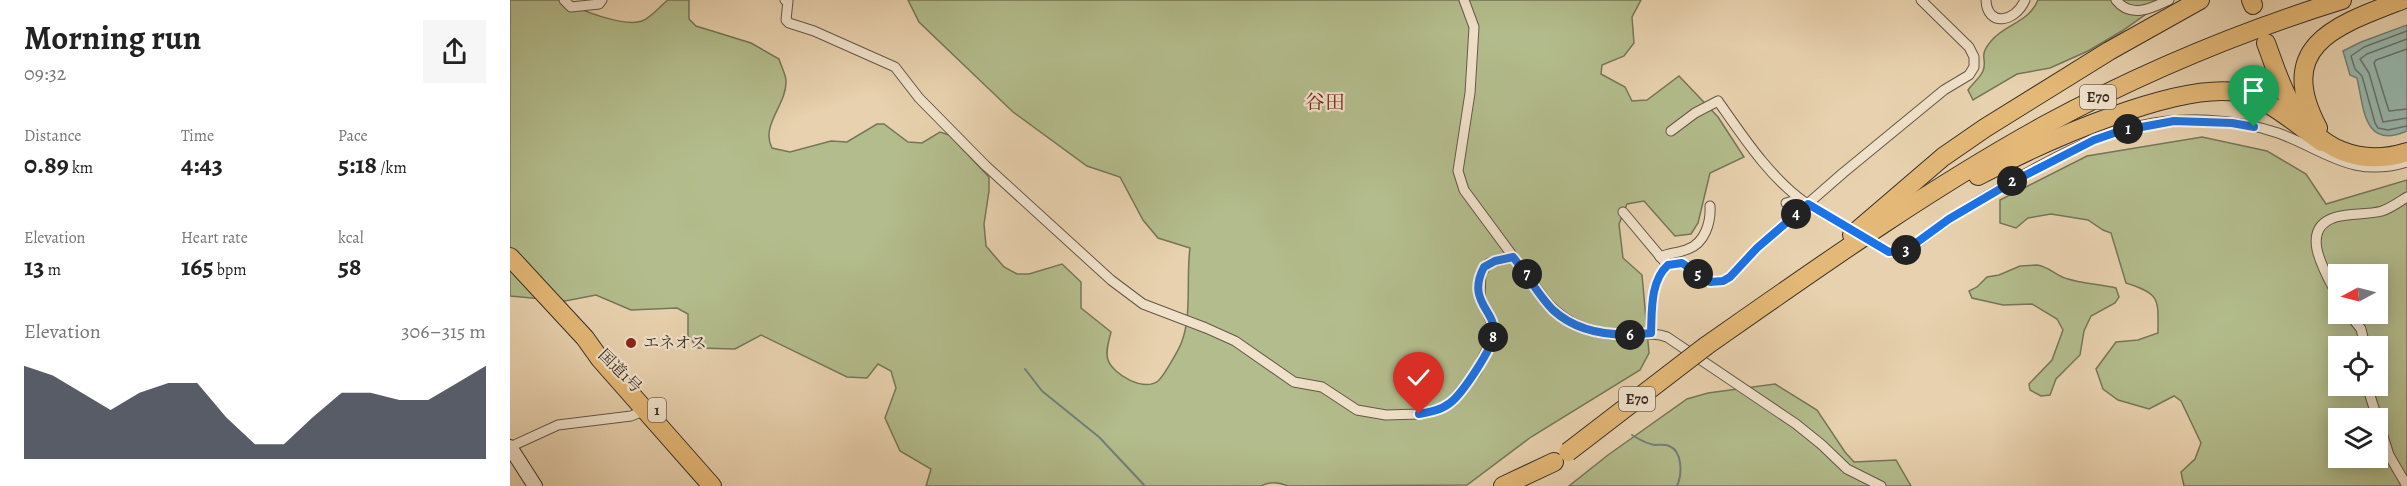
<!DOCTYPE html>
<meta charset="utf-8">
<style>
:root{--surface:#fff;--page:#f6f6f6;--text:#222;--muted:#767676;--accent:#111827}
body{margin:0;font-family:Alegreya,"Noto Serif JP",serif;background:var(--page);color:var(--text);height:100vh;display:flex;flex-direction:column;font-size:22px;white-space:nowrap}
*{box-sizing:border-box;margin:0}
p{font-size:20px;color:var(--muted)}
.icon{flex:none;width:33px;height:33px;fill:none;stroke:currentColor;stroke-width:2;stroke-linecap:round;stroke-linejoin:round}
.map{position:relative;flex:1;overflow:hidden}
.drawer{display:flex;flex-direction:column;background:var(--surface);width:510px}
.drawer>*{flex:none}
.needle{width:39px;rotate:263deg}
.controls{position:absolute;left:1818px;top:264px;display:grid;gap:12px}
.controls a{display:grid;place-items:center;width:60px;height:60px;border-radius:0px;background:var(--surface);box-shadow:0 3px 15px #0003;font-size:30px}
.pin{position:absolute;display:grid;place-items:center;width:51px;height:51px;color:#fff;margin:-62px -26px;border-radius:50% 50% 50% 0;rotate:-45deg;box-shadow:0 0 6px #0007}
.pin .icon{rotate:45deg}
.km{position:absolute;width:30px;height:30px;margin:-15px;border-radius:50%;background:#222;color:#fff;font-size:16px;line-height:30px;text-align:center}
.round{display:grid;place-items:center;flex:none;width:63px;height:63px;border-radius:0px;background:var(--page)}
.overview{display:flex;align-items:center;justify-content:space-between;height:102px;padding:0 24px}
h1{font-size:33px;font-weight:700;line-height:45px}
.figures{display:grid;grid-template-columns:repeat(3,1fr);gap:9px;height:102px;padding:6px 24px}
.figures div{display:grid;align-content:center}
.figures b{font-size:26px;font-weight:700}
.figures small{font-size:16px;font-weight:400}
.figures p{font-size:16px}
.chart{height:168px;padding:12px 24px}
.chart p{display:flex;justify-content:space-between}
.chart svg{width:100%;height:108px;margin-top:6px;fill:var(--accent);opacity:.7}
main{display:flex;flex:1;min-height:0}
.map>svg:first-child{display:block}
.green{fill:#b3bc8c;stroke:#767559;stroke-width:1.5;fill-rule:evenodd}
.water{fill:#97b7ae;stroke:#718078;stroke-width:1.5}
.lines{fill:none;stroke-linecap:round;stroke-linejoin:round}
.shore{stroke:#68726a;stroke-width:1.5}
.stream{stroke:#718078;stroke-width:2}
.street-casing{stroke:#655748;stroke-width:11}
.secondary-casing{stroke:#392e26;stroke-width:16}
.highway-casing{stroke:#392e26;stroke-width:20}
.street{stroke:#f0e1ca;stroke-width:9}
.secondary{stroke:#f0e1ca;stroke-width:14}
.highway{stroke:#e4b877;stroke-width:18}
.street-bridge-casing{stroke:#655748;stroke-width:11;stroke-linecap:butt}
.highway-bridge-casing{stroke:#392e26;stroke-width:20;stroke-linecap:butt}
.street-bridge{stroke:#f0e1ca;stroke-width:9}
.highway-bridge{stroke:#e4b877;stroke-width:18}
.route-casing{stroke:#fff;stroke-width:12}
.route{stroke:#1a73e8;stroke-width:8}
.poi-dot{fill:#8f2418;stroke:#f0e1ca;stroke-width:2}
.labels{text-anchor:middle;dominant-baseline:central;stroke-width:4.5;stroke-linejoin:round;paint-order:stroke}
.shield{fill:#f0e1ca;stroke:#706457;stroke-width:1.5}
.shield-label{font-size:15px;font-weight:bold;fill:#392e26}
.poi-label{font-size:16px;fill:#392e26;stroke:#f0e1ca;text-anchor:start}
.street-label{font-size:16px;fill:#392e26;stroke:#f0e1ca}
.quarter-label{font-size:20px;fill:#7a1f14;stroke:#f0e1ca}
</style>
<main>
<section class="drawer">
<div class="overview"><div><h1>Morning run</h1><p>09:32</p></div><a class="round"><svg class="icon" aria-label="share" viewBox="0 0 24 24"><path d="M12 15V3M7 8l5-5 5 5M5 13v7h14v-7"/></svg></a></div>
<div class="figures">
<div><p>Distance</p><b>0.89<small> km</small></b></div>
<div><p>Time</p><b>4:43</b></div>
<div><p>Pace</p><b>5:18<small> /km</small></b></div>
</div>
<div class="figures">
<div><p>Elevation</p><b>13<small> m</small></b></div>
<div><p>Heart rate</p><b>165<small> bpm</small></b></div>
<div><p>kcal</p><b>58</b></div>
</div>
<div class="chart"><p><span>Elevation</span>306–315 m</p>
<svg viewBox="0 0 160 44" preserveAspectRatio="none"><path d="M0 44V6L10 10L20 17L30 24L40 17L50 13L60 13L70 27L80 38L90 38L100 27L110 17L120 17L130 20L140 20L150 13L160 6V44z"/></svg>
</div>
</section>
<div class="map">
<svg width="1897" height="486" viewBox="0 0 1897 486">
<rect width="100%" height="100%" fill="#e8d1ae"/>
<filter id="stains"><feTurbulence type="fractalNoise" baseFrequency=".00333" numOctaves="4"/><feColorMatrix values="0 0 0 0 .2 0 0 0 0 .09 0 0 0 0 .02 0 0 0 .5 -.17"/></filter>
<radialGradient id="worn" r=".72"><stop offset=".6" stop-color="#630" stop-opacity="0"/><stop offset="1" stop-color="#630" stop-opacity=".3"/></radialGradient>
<g class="green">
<path d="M0,0H55C68,11 116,27 132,21C141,18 150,6 158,0H179V19L186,26L241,43L269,59C271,66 276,75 276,81C277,104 250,126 262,148L280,152L321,141L337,142L367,124H374L398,142L412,143L430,132L439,135L479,177V191L474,224L476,246L494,267L507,274H519L552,264L571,282V308L601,332C599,341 595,351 598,360C603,374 633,392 648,381C653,377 670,348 672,341C682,314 676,277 680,248L648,238L633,220L610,177L577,166L503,112L409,22L398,0H1131L1122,17L1124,43L1114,56L1092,65L1091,74L1115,87L1122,101L1137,100L1169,76L1208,117L1234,157L1200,173L1188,223L1181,234L1165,236L1134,201L1117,204L1109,224L1113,258L1132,275L1139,353L1130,370L1021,437L957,485L778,486C769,482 760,481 751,486H416L421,469L390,451L375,418L386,388L381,371L368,364L357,378L337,377L251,335L225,349L188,348L178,336V314L167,308L121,310L86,295L55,301L0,296Z"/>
<path d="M1528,0H1656L1612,31L1578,51L1540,68L1507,74L1463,100L1458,90C1462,84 1470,78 1473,71C1478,58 1467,57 1482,40C1496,24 1519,22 1528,0Z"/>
<path d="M1692,137L1757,151L1796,174L1816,204L1897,180V486H1674L1671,472L1685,459L1691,443L1671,401L1664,396L1639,409L1608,400L1593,389L1586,369L1606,342L1628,340L1648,333C1648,299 1651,294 1616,283L1601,233L1593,230L1578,220L1541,214L1518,218L1506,228L1490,223V200L1577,156ZM1828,274H1868V314H1828ZM1828,346H1868V386H1828ZM1828,418H1868V458H1828Z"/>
<path d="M1527,265C1540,267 1546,276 1558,279C1574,284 1590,284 1606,288L1609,297L1605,303L1581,316L1574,331L1570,355L1546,379L1540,395L1531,396L1520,390L1519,384L1542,360L1553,330L1547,319L1522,304L1493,305L1462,298L1459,291L1467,287L1477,277L1489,275L1510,266Z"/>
<path d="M1265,384L1307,410L1335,452L1344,462L1386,460L1401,486H1059L1098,455L1177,399L1198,393Z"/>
</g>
<path class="water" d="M1897,25V131C1854,150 1854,109 1847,78L1840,75L1833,51L1851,42Z"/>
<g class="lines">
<g class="shore">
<path d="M1897,31L1854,47L1841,56L1845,69L1852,76L1865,123L1868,128L1878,130L1897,126"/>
<path d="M1897,39L1857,54L1850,59L1859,73L1873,122L1897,118"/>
<path d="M1897,49L1866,60L1864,63L1879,111L1897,109"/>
</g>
<g class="stream">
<path d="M515,369L532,391L589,437L635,486"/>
<path d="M1122,435C1129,439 1136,444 1145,445C1150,445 1155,444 1159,446C1173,451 1172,475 1167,486"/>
</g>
<defs>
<g id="street">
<path d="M54,0L61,7L89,4L92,0"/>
<path d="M275,0L278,1L276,20L279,23L304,31L385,67L409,98L476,166L601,280L633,304L696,328L725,341L784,382L812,387L847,410L876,415L909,414L930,409L942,402L966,372L984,335V328L970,297L971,273L979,263L1003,257"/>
<path d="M954,0L964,27L960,93L948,171L954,190L1036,301C1057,326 1088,336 1120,335C1134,335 1144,332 1157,337L1286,424L1312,445L1337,469L1371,486"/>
<path d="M1476,0C1477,27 1505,23 1515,0"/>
<path d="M1606,0C1621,19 1642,8 1659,0"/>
<path d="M1161,131L1185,113L1208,101C1234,138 1260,178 1297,204"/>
<path d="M1276,203L1290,199"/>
<path d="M1113,212L1154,261"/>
<path d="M1379,252C1385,253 1390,253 1396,250C1412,241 1425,228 1441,218C1460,206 1480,194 1499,183C1539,160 1583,136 1628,126C1673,116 1724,118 1768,133C1815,150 1842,179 1897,162"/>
<path d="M1150,257C1159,253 1169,253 1178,249C1195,243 1201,222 1200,206"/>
<path d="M1828,297C1817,275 1786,229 1826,217C1841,213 1857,215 1872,211C1881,208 1889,202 1897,197"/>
<path d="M1839,314L1851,329L1855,346"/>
<path d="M1141,333C1142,311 1140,281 1158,265L1172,263L1178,266L1200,282L1213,281L1220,277L1247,248L1333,173L1434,90L1459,75L1464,67V57L1459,47L1411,0"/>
<path d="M1857,386L1879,455L1897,486"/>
<path d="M0,447L48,425L121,416L136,410"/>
</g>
<path id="secondary" d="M0,447L25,486"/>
<g id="highway">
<path d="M1741,0L1743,5"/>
<path d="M1756,43C1764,64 1771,88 1783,107C1809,149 1849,167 1897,152"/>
<path d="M1808,128C1764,45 1827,25 1892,0"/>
<path d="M1468,176C1525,146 1678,74 1739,95C1763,103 1790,127 1812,142"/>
<path d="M1342,235L1433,157L1475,128L1599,51L1690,0"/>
<path d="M0,257L75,338L90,359L202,486"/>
<path d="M1196,346C1306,269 1417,190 1535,125C1629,74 1729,32 1832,0"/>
<path d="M993,486L1044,462"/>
</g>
</defs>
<use href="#street" class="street-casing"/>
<use href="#secondary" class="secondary-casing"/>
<use href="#highway" class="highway-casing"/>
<use href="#street" class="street"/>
<use href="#secondary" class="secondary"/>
<use href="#highway" class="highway"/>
<defs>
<path id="street-bridge" d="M1297,204L1379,252"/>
<path id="highway-bridge" d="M1058,452L1196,346"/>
</defs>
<use href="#street-bridge" class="street-bridge-casing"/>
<use href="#highway-bridge" class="highway-bridge-casing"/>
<use href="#street-bridge" class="street-bridge"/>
<use href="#highway-bridge" class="highway-bridge"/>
</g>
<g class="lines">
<defs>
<path id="route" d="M909,414C920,412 931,410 940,403C952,394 983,348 984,333C986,311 956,301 974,267L985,261L1003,257C1017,274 1028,295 1043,310C1070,335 1107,337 1141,333C1142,311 1140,281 1158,265L1172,263L1200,282L1213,281L1220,277L1247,248L1298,204L1379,252L1395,251L1439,219L1502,182L1584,140L1610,131L1664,121L1722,123L1744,127"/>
</defs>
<use href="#route" class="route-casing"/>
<use href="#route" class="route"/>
</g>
<circle class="poi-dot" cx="121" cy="343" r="6"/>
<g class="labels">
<g class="shield">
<rect x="1570" y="85" width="36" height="24" rx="4.5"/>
<rect x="1109" y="387" width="36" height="24" rx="4.5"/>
<rect x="138" y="398" width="18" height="24" rx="4.5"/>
</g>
<g class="shield-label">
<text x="1588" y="97">E70</text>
<text x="1127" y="399">E70</text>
<text x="147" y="410">1</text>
</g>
<g class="poi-label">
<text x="133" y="343">エネオス</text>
</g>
<g class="street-label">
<text transform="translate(110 371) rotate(45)">国道1号</text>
</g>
<g class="quarter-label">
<text x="815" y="102">谷田</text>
</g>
</g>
<rect width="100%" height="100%" filter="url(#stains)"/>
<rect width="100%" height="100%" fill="url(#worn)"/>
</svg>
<div class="controls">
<a><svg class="needle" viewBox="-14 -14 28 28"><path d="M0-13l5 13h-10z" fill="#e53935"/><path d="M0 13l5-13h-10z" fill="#767676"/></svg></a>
<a><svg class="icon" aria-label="locate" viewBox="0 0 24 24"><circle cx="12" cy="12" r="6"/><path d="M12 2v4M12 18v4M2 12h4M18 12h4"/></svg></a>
<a><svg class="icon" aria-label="layers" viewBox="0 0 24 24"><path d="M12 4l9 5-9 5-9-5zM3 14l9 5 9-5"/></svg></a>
</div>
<div class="pin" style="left:1744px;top:127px;background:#1e9e55"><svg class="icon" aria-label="arrive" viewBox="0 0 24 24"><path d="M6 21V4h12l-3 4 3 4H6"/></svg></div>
<div class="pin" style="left:909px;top:414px;background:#d93025"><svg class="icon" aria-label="check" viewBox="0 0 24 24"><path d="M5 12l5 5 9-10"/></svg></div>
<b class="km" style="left:1618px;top:129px">1</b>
<b class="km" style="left:1502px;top:181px">2</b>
<b class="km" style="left:1396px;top:250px">3</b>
<b class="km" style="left:1286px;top:214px">4</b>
<b class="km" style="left:1188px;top:274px">5</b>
<b class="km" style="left:1120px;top:335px">6</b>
<b class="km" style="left:1017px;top:274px">7</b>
<b class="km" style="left:983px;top:337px">8</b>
</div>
</main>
